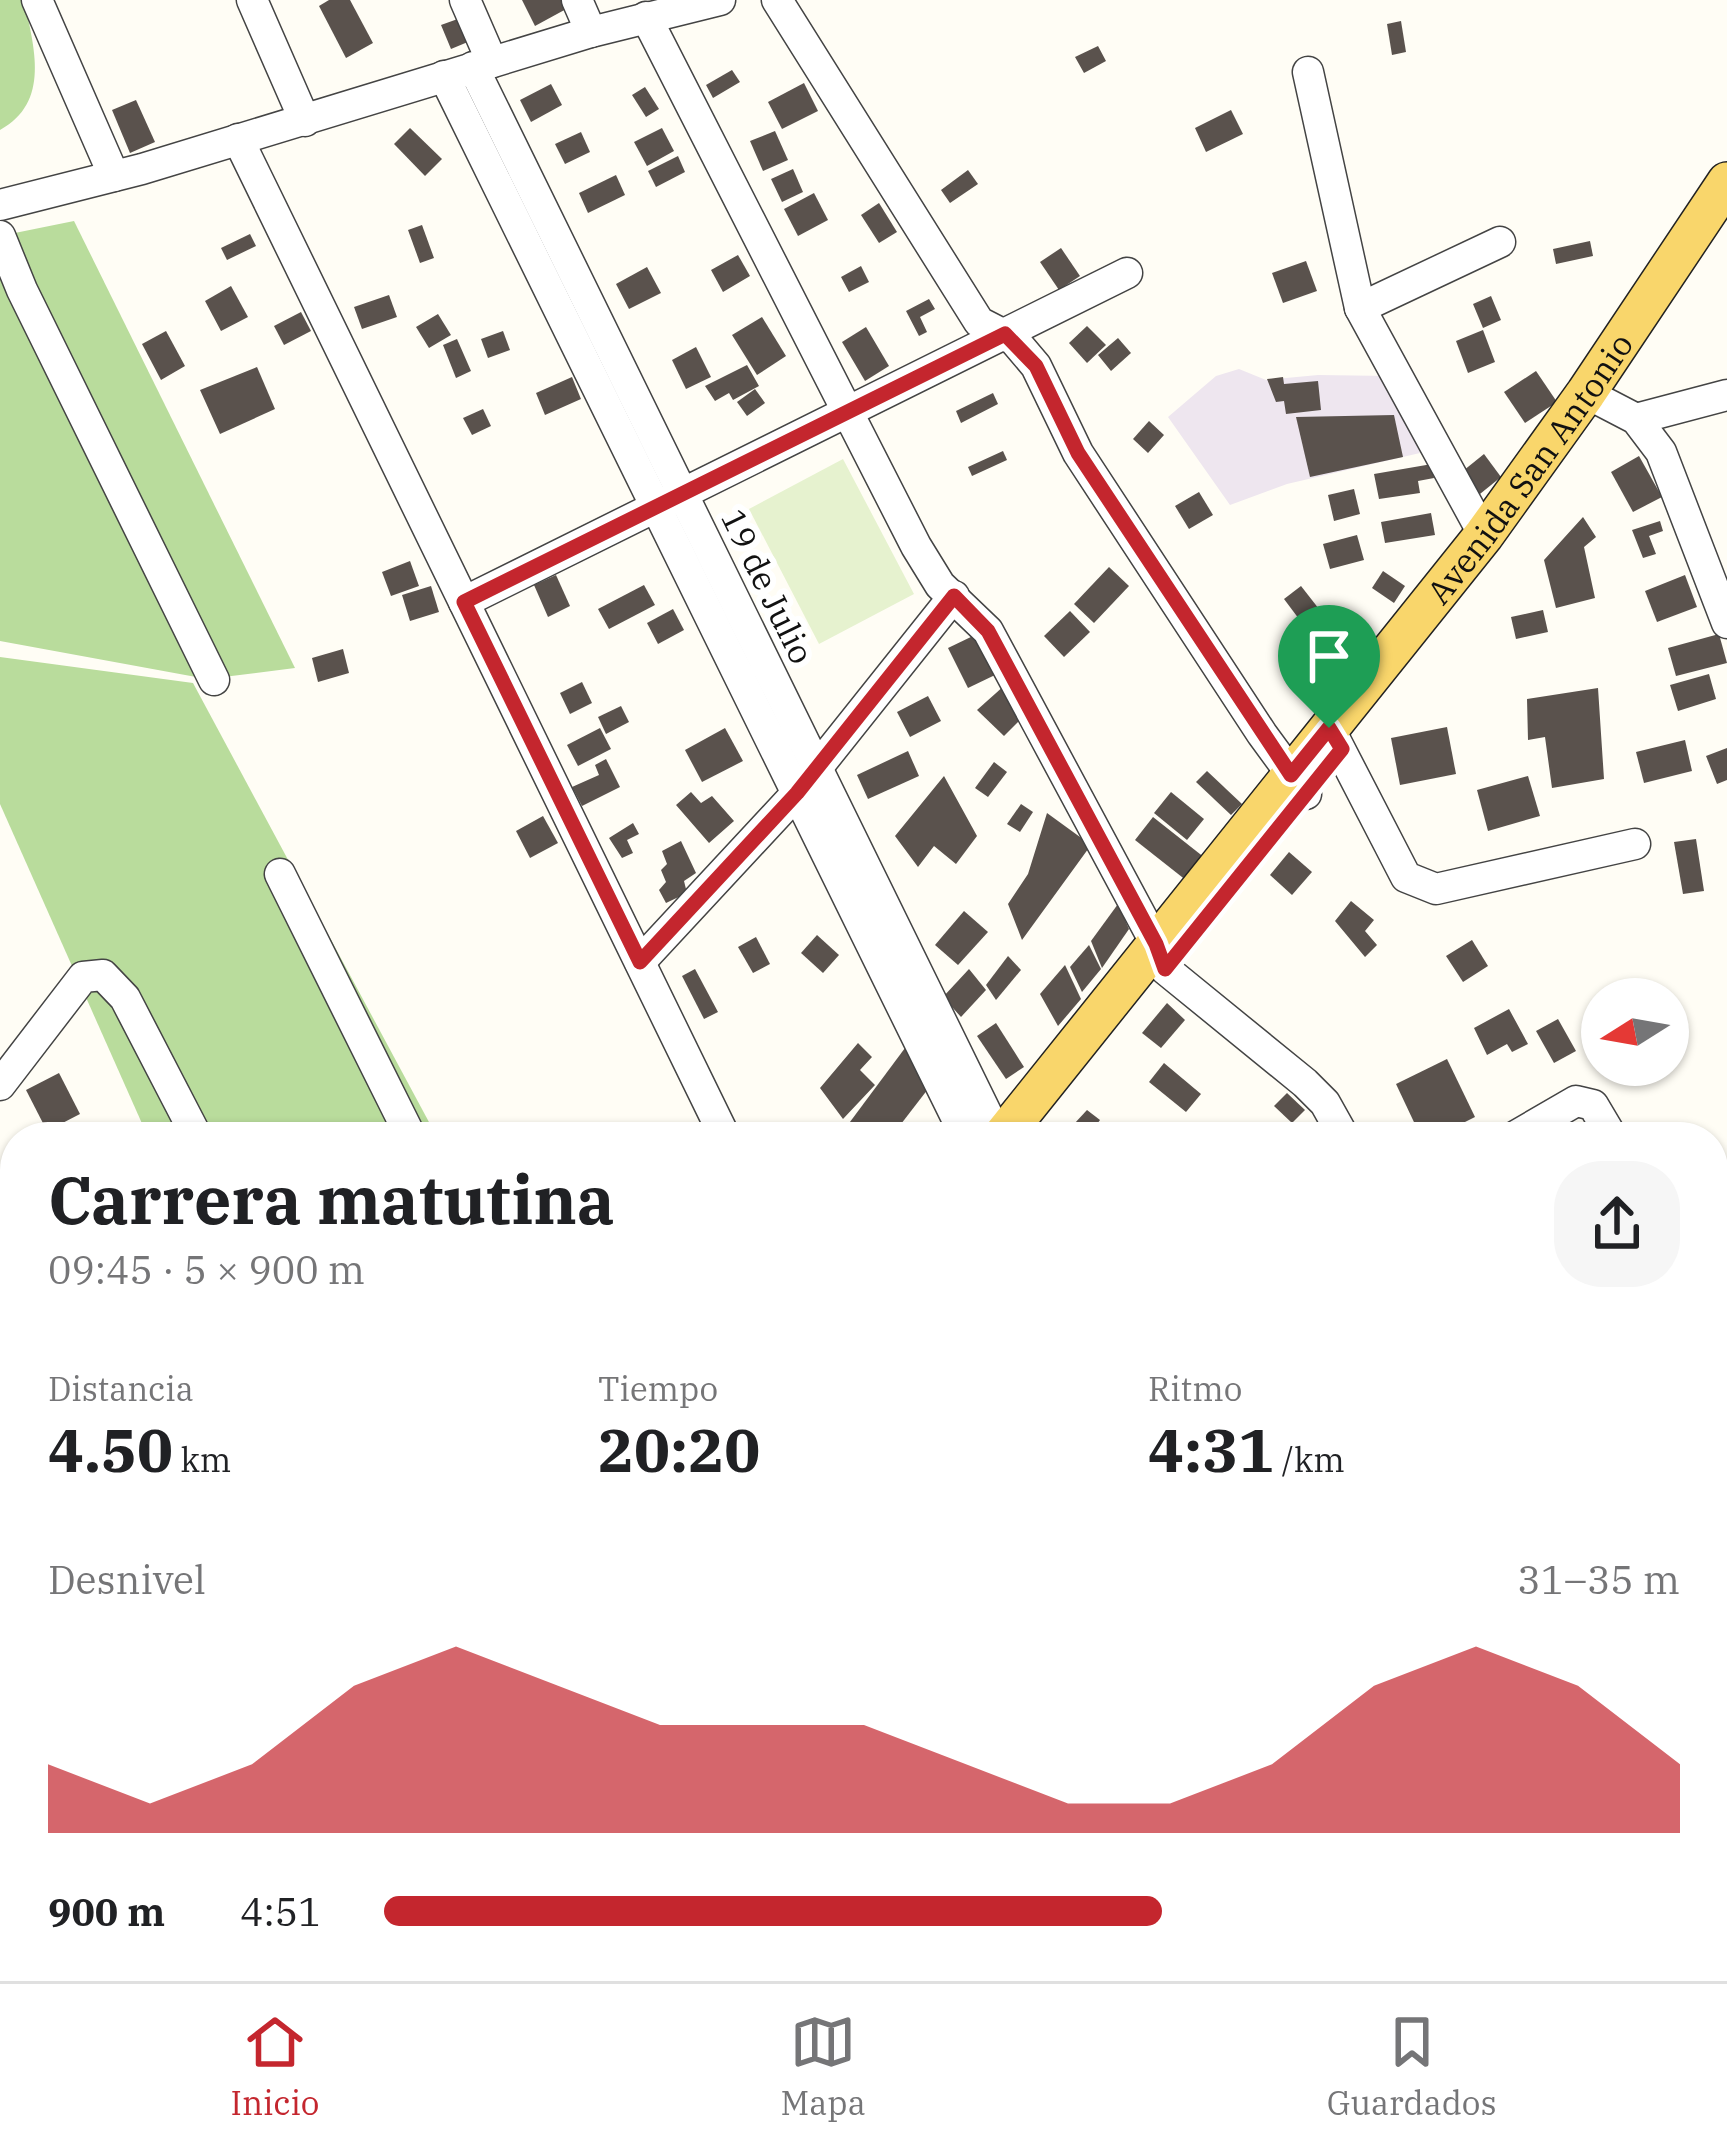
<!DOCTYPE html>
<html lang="es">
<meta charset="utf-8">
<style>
:root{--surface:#fff;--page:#f6f6f6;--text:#202124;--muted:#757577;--line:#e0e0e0;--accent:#c4262e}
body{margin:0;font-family:"IBM Plex Serif",serif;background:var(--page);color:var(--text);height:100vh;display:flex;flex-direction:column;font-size:45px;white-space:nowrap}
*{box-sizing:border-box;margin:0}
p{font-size:39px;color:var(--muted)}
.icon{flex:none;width:66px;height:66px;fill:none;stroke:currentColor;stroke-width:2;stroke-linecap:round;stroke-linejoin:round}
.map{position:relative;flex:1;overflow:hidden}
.drawer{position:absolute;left:0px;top:1122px;width:1728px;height:861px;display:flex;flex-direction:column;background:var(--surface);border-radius:48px 48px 0 0;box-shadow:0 3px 9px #0004}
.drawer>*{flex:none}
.needle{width:78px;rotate:259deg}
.controls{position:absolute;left:1581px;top:978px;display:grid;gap:24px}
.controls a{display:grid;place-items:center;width:108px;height:108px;border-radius:50%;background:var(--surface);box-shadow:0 3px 9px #0004;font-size:60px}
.pin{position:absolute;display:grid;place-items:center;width:102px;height:102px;color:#fff;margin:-123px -51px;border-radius:50% 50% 50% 0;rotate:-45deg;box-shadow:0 0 12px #0007}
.pin .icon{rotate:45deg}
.round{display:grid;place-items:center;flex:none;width:126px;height:126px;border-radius:48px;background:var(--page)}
.overview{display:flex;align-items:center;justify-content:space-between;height:204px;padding:0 48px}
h1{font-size:66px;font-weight:700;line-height:90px}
.stats{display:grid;grid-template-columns:repeat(3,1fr);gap:18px;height:204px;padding:12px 48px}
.stats div{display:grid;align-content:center}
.stats b{font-size:60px;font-weight:700}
.stats small{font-size:33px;font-weight:400}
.stats p{font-size:33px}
.chart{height:336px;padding:24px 48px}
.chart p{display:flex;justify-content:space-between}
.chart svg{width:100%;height:216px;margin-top:12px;fill:var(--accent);opacity:.7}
ul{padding:0 48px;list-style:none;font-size:39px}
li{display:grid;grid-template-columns:192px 144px 1fr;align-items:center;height:90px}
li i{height:30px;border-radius:15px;background:var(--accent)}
.tabs{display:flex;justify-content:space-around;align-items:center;height:168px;border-top:3px solid var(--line);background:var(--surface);font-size:33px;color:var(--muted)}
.tabs a{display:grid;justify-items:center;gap:6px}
.tabs .selected{color:var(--accent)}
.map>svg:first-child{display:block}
.industrial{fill:#eee6ef}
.forest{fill:#b9dc9c}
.pitch{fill:#e6f2cf}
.building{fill:#5a524d}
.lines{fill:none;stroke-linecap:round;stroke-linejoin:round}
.minor-casing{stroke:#444;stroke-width:33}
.major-casing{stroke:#222;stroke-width:42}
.minor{stroke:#fff;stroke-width:30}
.major{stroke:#f9d66b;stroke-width:39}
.route-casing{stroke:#fff;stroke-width:24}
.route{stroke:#c4262e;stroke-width:15}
.labels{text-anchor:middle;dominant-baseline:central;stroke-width:12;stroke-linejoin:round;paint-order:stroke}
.street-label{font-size:33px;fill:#111;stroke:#fff}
</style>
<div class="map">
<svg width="1727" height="1981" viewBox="0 0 1727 1981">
<rect width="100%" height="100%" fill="#fffdf5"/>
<g class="industrial">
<path d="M1239,369L1266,380L1318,375L1390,376L1420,453L1287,484L1230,505L1168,417L1216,376Z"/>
<path d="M387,1968H609L615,1981H377Z"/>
<path d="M643,1968H1246L1253,1981H649Z"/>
</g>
<g class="forest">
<path d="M0,0H24C34,47 51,102 0,130Z"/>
<path d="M74,221L295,668L207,679L0,641V236Z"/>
<path d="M0,657L193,683L437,1137H148L0,804Z"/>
<path d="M0,1732L15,1764V1968H111L117,1981H0Z"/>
</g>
<path class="pitch" d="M843,459L914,594L819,644L749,509Z"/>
<g class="building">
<path d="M329,0H350L373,43L346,58L319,6Z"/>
<path d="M522,0H564L568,8L535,26Z"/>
<path d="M466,16L475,39L451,49L441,25Z"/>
<path d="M1401,21L1406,52L1392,55L1387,24Z"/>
<path d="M1098,46L1106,61L1084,73L1075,57Z"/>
<path d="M732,70L740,82L713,98L706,85Z"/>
<path d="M804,83L818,111L782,129L768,102Z"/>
<path d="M551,84L562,105L531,122L520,100Z"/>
<path d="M645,87L659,109L646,117L632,95Z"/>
<path d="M136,100L155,142L130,153L112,110Z"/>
<path d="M1231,110L1243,134L1206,152L1195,128Z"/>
<path d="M410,128L442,159L425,176L394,144Z"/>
<path d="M662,128L674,151L647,166L634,142Z"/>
<path d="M775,131L788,160L763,171L750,141Z"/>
<path d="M581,132L590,152L565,164L555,144Z"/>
<path d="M678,156L685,172L656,187L648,171Z"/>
<path d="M793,169L803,192L782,202L771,179Z"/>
<path d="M968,170L978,184L950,203L941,190Z"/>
<path d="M616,175L625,195L588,213L579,193Z"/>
<path d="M814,193L828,220L798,236L784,209Z"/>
<path d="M879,203L897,232L879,243L861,215Z"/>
<path d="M422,225L434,258L420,263L408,230Z"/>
<path d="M250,234L256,246L227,260L221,248Z"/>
<path d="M1590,241L1593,256L1556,264L1553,249Z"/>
<path d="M1061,248L1080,276L1059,290L1040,262Z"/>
<path d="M738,255L750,276L723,292L711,270Z"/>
<path d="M1306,261L1317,291L1283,303L1272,273Z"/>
<path d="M861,266L869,282L849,292L841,277Z"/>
<path d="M647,267L661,293L629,309L616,284Z"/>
<path d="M231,286L248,317L221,331L205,301Z"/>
<path d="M389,295L397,317L362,329L354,307Z"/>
<path d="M1491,296L1501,320L1483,328L1473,304Z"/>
<path d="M929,299L935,309L920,317L927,332L919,336L906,311Z"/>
<path d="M301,312L311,331L284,345L274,326Z"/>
<path d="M438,314L451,335L429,348L416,327Z"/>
<path d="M762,317L786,356L757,375L732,335Z"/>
<path d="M1087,326L1106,345L1087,363L1069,343Z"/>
<path d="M866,327L889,366L865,381L842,342Z"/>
<path d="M1483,330L1495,362L1468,373L1456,341Z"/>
<path d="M166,331L185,366L161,380L142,344Z"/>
<path d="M503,331L510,350L488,358L481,339Z"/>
<path d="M1118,338L1131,353L1111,371L1098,355Z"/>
<path d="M457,339L471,371L456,378L443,345Z"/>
<path d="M696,347L711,377L686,389L672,360Z"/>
<path d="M747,365L759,386L733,400L729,393L715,401L705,386Z"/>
<path d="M257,367L275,409L220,434L200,390Z"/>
<path d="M1536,371L1557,402L1525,423L1504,392Z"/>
<path d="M572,377L581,399L545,415L536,393Z"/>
<path d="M1283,377L1284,384L1318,381L1321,410L1286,414L1284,401L1276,402L1267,379Z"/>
<path d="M755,389L765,403L747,416L737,402Z"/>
<path d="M993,393L998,404L961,423L956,411Z"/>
<path d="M483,409L491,426L472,435L463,418Z"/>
<path d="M1394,415L1403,457L1310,477L1296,417Z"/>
<path d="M1149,421L1164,435L1148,453L1133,439Z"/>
<path d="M1003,451L1007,460L972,476L968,467Z"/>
<path d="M1484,454L1501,477L1475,498L1458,475Z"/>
<path d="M1639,456L1662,497L1633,512L1611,472Z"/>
<path d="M1432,464L1434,478L1418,481L1420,493L1379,499L1374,474Z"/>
<path d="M1354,489L1360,514L1334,521L1328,495Z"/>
<path d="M1199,492L1213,515L1189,529L1175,506Z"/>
<path d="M1431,513L1435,535L1385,543L1381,522Z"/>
<path d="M1583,517L1596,537L1584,547L1595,598L1556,608L1544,560Z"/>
<path d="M1660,521L1663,531L1649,536L1656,554L1643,558L1632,530Z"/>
<path d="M1357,535L1364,560L1330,569L1323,544Z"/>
<path d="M410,561L419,586L391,596L382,572Z"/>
<path d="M1109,567L1129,586L1094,623L1074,604Z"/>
<path d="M1383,571L1405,586L1394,603L1372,588Z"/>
<path d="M556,575L570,606L548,617L534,585Z"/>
<path d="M1685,575L1697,607L1657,622L1645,591Z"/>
<path d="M644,585L655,605L609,629L598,609Z"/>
<path d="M431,586L439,612L410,621L402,595Z"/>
<path d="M1301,586L1319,609L1302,623L1284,599Z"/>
<path d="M673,609L684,630L658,644L647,623Z"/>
<path d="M1543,610L1548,632L1516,639L1511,617Z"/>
<path d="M1070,611L1090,632L1064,657L1044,636Z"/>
<path d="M1719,634L1727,663L1676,676L1668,648Z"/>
<path d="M975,635L995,675L968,688L948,648Z"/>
<path d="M1328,642L1345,670L1319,699L1301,671Z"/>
<path d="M343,649L349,673L318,682L312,658Z"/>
<path d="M1709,674L1716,699L1678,711L1670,685Z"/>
<path d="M582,682L592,703L570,714L560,693Z"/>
<path d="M1005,685L1020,720L1004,736L977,710Z"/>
<path d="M1598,688L1604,779L1552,788L1545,737L1528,740L1527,699Z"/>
<path d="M928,696L941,721L910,737L897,712Z"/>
<path d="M621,706L629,722L606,734L598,717Z"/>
<path d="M1447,727L1456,774L1400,785L1391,738Z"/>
<path d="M600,728L611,749L578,766L567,745Z"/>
<path d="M725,728L743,761L702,782L685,750Z"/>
<path d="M1685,740L1692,771L1644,783L1636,752Z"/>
<path d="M1727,748V780L1717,784L1706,756Z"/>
<path d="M908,751L919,776L868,799L857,775Z"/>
<path d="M606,759L620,787L582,806L572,787L599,775L595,765Z"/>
<path d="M994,762L1007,772L988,797L975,788Z"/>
<path d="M1207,771L1242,804L1231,815L1196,782Z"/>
<path d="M944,776L977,836L956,864L934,846L918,867L895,836Z"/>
<path d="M1528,776L1540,816L1488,831L1477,790Z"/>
<path d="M691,792L701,803L712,796L734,821L709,843L676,805Z"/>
<path d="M1171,792L1204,819L1187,840L1154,813Z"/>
<path d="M1021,804L1033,812L1020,832L1007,824Z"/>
<path d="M1047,813L1091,845L1022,940L1008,904L1028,874Z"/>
<path d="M543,816L558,843L530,858L516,831Z"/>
<path d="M1153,817L1205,858L1187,881L1135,840Z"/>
<path d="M633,823L639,834L627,840L633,853L622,858L609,838Z"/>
<path d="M1696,839L1704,891L1683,894L1674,842Z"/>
<path d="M681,841L696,873L684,881L687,893L666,903L659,890L666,882L661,870L667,864L662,851Z"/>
<path d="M1289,852L1312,872L1292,895L1270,875Z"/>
<path d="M1351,901L1374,920L1365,931L1377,945L1365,957L1335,921Z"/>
<path d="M1118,904L1129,929L1102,968L1091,941Z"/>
<path d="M964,911L988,932L958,965L935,945Z"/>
<path d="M817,935L839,955L823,973L801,953Z"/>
<path d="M756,937L770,964L753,973L738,947Z"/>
<path d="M1472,940L1488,966L1463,982L1446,956Z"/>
<path d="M1089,945L1101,969L1082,992L1070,967Z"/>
<path d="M1008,956L1021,970L996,1000L986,985Z"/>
<path d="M1065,965L1081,999L1058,1026L1040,994Z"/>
<path d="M695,969L718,1012L704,1019L682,976Z"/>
<path d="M969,969L986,990L961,1017L943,997Z"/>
<path d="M1167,1003L1185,1020L1161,1048L1142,1033Z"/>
<path d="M1509,1009L1528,1044L1512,1052L1507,1044L1487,1055L1474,1028Z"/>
<path d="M1558,1019L1576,1051L1554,1063L1536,1031Z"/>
<path d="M996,1023L1024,1067L1006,1079L977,1036Z"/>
<path d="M858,1043L872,1057L860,1070L875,1085L843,1119L820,1088Z"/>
<path d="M905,1048L928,1089L891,1137H847L844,1130Z"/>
<path d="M1447,1059L1475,1117L1435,1137H1421L1396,1084Z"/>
<path d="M1164,1063L1201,1094L1186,1112L1149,1082Z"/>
<path d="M59,1073L80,1114L47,1131L26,1090Z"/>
<path d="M1287,1093L1305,1110L1292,1123L1274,1106Z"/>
<path d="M1087,1110L1100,1120L1088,1137L1074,1124Z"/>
<path d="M1725,1576L1727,1609L1719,1614L1713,1605V1584Z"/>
<path d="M1727,1734V1769L1719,1774L1713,1765V1743Z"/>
<path d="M1727,1777V1816L1719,1820L1713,1808V1785Z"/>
<path d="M1547,1968H1571L1575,1976L1589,1970L1594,1981H1577L1575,1977L1554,1981Z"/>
</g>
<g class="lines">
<defs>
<g id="minor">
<path d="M37,0L114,176"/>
<path d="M252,0L305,121"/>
<path d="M465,0L492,62"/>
<path d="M577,0L591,32"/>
<path d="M777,0L979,322L1014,340L1036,366L1078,453L1262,734L1306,794"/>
<path d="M646,17L916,546L940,585L988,631L1156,944L1165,969L1305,1083L1325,1103L1344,1137"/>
<path d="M473,67L998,1137"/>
<path d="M1308,72L1360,308L1484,535"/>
<path d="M444,76L966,1137"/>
<path d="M238,139L725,1137"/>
<path d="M0,205L142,169L591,32L720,0"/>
<path d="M0,236L22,290L214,680"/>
<path d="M1360,308L1500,242"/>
<path d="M1586,393L1636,419L1661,452L1727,623"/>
<path d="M1636,419L1727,395"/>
<path d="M464,602L1127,273"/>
<path d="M1329,728L1406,877L1436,889L1635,844"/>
<path d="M280,874L411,1137"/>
<path d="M640,962L797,793L954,596"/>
<path d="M0,1085L83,977L103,975L125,998L197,1137"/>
<path d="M1514,1137L1576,1101L1593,1105L1612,1137"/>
<path d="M0,1226L15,1255"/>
<path d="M1713,1353L1727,1383"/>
<path d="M0,1512L15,1504"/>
<path d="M1713,1537L1727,1529"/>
<path d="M0,1701L15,1733"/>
<path d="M1713,1908L1727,1937"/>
<path d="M125,1968L131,1981"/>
<path d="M262,1968L266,1981"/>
<path d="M334,1968L340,1978"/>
<path d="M633,1968L640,1981"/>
<path d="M1008,1968L1016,1981"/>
<path d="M1251,1968L1258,1981"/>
<path d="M1382,1981L1410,1968"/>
</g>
<g id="major">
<path id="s1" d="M1002,1137L1484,535L1586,393L1727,182"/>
<path d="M367,1981L377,1968"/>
</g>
</defs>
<use href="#minor" class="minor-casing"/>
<use href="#major" class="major-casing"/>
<use href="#minor" class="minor"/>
<use href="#major" class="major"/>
</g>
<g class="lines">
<defs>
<path id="route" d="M1005,334L1036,366L1078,453L1291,775L1329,728L1342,749L1165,969L1156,944L988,631L954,596L797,793L640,962L464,602Z"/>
</defs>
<use href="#route" class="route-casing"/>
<use href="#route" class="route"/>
</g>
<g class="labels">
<g class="street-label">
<text stroke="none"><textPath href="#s1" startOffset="852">Avenida San Antonio</textPath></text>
<text transform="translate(768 586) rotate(64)">19 de Julio</text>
</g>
</g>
</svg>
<div class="controls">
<a><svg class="needle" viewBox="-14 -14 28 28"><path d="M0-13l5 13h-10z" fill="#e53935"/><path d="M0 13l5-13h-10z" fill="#757577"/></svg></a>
</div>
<div class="pin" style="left:1329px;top:728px;background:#1e9e55"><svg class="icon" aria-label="arrive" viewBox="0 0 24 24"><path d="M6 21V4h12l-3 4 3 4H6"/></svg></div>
<section class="drawer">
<div class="overview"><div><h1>Carrera matutina</h1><p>09:45 · 5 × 900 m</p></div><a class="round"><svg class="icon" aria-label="share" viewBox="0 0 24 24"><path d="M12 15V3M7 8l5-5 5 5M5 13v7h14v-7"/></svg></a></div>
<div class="stats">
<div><p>Distancia</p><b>4.50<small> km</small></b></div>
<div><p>Tiempo</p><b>20:20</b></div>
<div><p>Ritmo</p><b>4:31<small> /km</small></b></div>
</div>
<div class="chart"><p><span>Desnivel</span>31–35 m</p>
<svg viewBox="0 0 160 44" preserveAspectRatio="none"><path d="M0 44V30L10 38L20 30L30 14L40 6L50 14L60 22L70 22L80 22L90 30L100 38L110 38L120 30L130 14L140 6L150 14L160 30V44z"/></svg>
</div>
<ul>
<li><b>900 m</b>4:51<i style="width:60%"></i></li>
</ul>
</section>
</div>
<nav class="tabs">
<a class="selected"><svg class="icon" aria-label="home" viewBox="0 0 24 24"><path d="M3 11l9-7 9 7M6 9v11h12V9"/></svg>Inicio</a>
<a><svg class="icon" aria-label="map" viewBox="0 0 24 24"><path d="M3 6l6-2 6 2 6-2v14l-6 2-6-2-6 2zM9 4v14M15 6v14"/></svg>Mapa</a>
<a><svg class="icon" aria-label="saved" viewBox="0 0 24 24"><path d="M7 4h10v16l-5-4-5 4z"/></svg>Guardados</a>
</nav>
